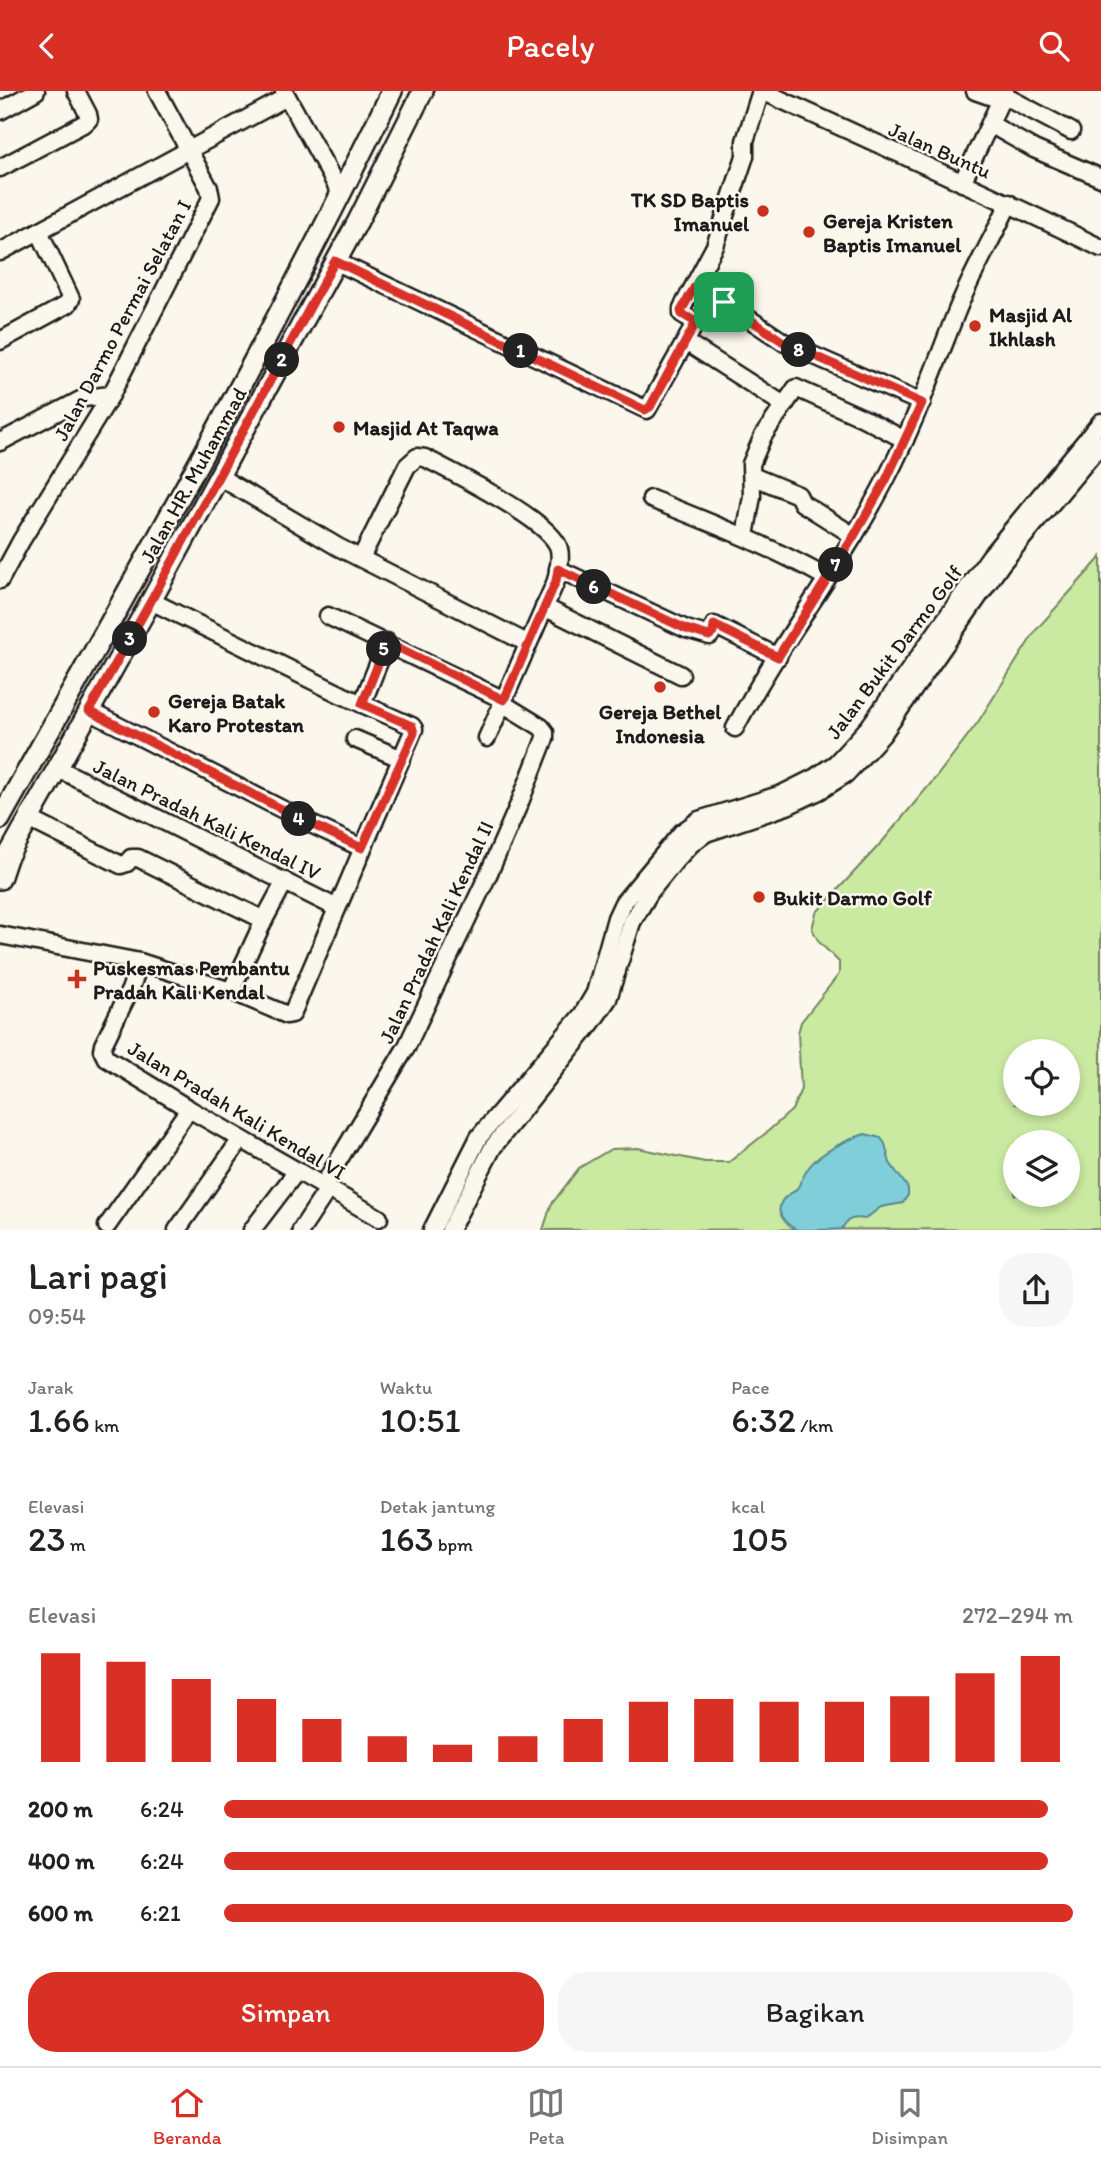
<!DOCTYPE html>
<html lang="id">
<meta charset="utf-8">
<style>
:root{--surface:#fff;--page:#f6f6f6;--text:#222;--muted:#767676;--line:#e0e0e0;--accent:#d93025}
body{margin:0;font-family:Itim,sans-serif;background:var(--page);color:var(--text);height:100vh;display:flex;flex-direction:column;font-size:26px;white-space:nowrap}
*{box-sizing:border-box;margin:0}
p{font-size:23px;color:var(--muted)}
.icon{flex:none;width:38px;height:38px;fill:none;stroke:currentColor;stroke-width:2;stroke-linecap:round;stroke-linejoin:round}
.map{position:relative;height:1139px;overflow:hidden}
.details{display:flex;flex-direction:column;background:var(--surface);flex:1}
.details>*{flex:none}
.fabs{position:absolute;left:1003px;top:948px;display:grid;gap:14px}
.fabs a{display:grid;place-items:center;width:77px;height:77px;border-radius:50%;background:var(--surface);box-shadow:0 4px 10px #0003;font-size:35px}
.pin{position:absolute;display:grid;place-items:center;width:60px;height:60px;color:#fff;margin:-30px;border-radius:14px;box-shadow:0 4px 10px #0006}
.km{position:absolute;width:35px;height:35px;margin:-18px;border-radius:50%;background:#222;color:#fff;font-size:19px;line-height:35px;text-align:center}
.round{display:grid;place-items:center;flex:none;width:74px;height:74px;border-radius:28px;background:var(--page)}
.head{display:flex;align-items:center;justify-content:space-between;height:119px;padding:0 28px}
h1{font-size:38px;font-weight:600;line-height:52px}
.figures{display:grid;grid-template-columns:repeat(3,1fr);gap:10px;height:119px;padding:7px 28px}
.figures div{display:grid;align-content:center}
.figures b{font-size:35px;font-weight:600}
.figures small{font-size:19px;font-weight:400}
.figures p{font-size:19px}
.chart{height:196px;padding:14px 28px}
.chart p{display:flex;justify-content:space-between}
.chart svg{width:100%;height:126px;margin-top:7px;stroke:var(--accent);stroke-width:6}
.button{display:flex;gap:14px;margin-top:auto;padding:14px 28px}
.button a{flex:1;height:80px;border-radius:28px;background:var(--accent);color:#fff;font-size:28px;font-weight:600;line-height:80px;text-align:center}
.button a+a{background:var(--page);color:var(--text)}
ul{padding:0 28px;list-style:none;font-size:23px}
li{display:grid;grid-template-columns:112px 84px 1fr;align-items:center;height:52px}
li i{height:18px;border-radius:9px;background:var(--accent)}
header{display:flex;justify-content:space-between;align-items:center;height:91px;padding:0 28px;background:var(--accent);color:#fff;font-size:32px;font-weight:600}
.menu{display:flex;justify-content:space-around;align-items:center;height:98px;border-top:2px solid var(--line);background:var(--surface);font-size:19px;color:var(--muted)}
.menu a{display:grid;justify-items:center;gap:4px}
.menu .current{color:var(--accent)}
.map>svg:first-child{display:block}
.green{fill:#cae9a1;stroke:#73825e;stroke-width:2;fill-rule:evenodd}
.water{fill:#7fceda;stroke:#57878e;stroke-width:2}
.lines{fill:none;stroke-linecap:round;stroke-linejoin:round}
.minor-casing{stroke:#1c1c1c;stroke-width:21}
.major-casing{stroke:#1c1c1c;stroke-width:24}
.minor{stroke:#fbf7ec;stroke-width:16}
.major{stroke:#fbf7ec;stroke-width:19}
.route-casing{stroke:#fff;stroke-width:14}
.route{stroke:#d93025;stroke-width:9}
.poi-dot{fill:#c8321e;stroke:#fbf7ec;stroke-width:2.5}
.labels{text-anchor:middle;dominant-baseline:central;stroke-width:5;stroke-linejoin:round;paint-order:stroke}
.street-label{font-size:21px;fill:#1c1c1c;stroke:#fbf7ec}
.poi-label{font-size:21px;font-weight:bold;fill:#1c1c1c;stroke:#fbf7ec;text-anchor:start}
</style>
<header><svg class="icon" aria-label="back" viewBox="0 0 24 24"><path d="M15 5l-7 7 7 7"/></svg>Pacely<svg class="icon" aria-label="search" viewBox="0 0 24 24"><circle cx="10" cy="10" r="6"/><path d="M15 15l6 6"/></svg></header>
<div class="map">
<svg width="1101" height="1139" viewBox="0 0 1101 1139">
<rect width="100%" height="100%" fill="#fbf7ec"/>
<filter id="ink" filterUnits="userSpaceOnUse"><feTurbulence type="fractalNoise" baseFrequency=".0143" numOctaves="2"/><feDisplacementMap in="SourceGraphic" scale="14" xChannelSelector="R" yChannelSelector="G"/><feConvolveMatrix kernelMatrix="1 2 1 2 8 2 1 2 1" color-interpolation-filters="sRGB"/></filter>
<g filter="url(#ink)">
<path class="green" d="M1101,466V1138L543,1139L551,1114L579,1077L611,1058L638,1057L705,1071H729L766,1042L792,1019L801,998L798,942L801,931L839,883V871L819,851L812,838L816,822L882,751L937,685L978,631L1036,539ZM1015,961H1068V1013H1015ZM1015,1052H1068V1104H1015Z"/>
<path class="water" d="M865,1043L881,1047L885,1053L890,1072L908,1097V1104L903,1112L881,1116L865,1128C854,1126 847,1127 842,1138C830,1139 808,1139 798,1139C789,1136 777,1125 780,1115C782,1104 793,1104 798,1096C802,1089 804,1083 809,1076C821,1061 846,1049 865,1043Z"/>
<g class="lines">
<defs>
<g id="minor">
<path d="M284,0L341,103"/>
<path d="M762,0C875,52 989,102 1101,157"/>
<path d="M975,0L1001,9"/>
<path d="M1003,4L1071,40"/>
<path d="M0,20L36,0"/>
<path d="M990,33L1034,58L1101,87"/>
<path d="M0,77L85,32L89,28L88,23L76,0"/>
<path d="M962,92L1005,0"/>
<path d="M0,161L287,6"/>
<path d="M335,170L647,319L694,235V230L682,223V217L715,155L745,65V50L761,0"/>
<path d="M694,197L724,211L785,252L922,312"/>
<path d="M0,250L68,213L71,208L39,140"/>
<path d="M686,251L784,314"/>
<path d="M0,351L84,307L111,304"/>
<path d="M218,385L338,456L527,552"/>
<path d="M752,385L798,404L802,412L854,445"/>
<path d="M651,408C711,432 771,455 827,487"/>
<path d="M745,445L752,405L751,373L763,345L796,297L863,327L905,349"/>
<path d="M361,467L407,375L417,366L425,367C454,382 543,426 557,453C563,463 558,479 556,490L487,647"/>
<path d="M558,478L686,538L710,545L714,534L778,566"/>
<path d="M0,489L21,450L111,304L211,107L209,97L157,0"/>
<path d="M544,516L681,584"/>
<path d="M328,525L504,609"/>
<path d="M362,613L387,551"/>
<path d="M89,620L313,734L362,757"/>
<path d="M735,637C780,551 842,474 886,388C914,334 934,278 956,222C971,184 992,149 1009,112"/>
<path d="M355,648L402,668"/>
<path d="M57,677L337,817"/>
<path d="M29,728L121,774L127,772L131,767H138L264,829"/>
<path d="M0,844L140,871L231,900L287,924L292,923L414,638L412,635L342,604L151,510"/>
<path d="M140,871L130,899L103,954L102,959L106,967L189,1018L379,1127"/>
<path d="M231,900L264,829L285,790"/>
<path d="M323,1095L407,955L488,784L520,711L545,647V641L541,636L502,612"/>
<path d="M107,1135L189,1018"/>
<path d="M177,1139L241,1048"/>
<path d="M252,1139L297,1080"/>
<path d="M301,1139L328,1098"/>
<path d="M432,1139L479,1046L582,924L595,902L616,827L623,812L682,741L699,729L782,703L814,687L836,672L869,636L991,464L1101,331"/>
<path d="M450,1139L493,1056L592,931L608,908L632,831L650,801L676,769L691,753L706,742L787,715L819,700L846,683L882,644L1002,472L1101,353"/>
</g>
<g id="major">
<path d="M0,728C135,488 271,248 392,0"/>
<path d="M0,788L7,767L151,510L358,130L423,0"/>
</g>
</defs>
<use href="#minor" class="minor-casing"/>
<use href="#major" class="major-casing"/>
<use href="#minor" class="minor"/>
<use href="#major" class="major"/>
</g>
</g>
<g class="lines" filter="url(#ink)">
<defs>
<path id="route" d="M335,170L645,319L650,316L694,235V230L682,223L681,220L694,197L724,211L785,252L922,312L886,389L854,445L778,566L714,534L713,542L709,545L686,538L558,478L556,490L504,609L387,551L362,613L412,635L414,642L362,757L313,734L89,620L151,510Z"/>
</defs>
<use href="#route" class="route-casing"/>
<use href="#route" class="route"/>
</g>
<g class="poi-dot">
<circle cx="763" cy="120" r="7"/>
<circle cx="809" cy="141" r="7"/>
<circle cx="975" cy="235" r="7"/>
<circle cx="339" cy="336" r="7"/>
<circle cx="660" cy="596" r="7"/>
<circle cx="154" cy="621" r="7"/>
<circle cx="759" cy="806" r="7"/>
<path d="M73.5 877.5h7v7h7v7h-7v7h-7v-7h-7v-7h7z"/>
</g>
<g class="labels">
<g class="street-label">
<text transform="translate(940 59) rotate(24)">Jalan Buntu</text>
<text transform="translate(122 229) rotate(-62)">Jalan Darmo Permai Selatan I</text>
<text transform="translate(193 384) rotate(-61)">Jalan HR. Muhammad</text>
<text transform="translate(894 561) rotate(-53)">Jalan Bukit Darmo Golf</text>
<text transform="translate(207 728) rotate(26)">Jalan Pradah Kali Kendal IV</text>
<text transform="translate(436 841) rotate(-65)">Jalan Pradah Kali Kendal II</text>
<text transform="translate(237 1019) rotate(31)">Jalan Pradah Kali Kendal VI</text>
</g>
<g class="poi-label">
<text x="749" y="108" text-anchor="end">TK SD Baptis<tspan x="749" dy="24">Imanuel</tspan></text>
<text x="823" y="129">Gereja Kristen<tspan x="823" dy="24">Baptis Imanuel</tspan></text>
<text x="989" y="223">Masjid Al<tspan x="989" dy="24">Ikhlash</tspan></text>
<text x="353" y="336">Masjid At Taqwa</text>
<text x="168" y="609">Gereja Batak<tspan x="168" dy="24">Karo Protestan</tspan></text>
<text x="660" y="620" text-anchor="middle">Gereja Bethel<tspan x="660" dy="24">Indonesia</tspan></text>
<text x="773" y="806">Bukit Darmo Golf</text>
<text x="93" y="876">Puskesmas Pembantu<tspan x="93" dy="24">Pradah Kali Kendal</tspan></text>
</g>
</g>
</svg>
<div class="fabs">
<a><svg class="icon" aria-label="locate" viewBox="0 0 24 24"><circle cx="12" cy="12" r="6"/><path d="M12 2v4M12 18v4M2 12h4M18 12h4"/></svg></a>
<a><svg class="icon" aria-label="layers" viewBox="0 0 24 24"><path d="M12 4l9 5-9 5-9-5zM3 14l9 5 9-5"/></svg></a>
</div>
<div class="pin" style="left:724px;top:211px;background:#1e9e55"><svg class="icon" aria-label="arrive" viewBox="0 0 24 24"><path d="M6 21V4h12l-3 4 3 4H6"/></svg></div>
<b class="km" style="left:521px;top:260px">1</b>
<b class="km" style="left:282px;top:269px">2</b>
<b class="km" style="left:130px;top:548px">3</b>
<b class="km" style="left:299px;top:728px">4</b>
<b class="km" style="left:384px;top:558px">5</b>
<b class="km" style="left:594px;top:496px">6</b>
<b class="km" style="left:836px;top:474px">7</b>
<b class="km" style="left:799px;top:259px">8</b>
</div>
<section class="details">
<div class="head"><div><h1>Lari pagi</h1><p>09:54</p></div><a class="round"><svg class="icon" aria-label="share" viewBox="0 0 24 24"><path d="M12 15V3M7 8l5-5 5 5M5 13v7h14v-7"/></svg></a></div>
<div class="figures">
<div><p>Jarak</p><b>1.66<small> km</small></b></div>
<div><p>Waktu</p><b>10:51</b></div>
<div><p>Pace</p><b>6:32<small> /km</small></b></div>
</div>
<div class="figures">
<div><p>Elevasi</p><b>23<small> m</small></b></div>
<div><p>Detak jantung</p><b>163<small> bpm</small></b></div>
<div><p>kcal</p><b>105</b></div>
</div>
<div class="chart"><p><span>Elevasi</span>272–294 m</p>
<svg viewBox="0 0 160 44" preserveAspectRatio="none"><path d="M5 44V6M15 44V9M25 44V15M35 44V22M45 44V29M55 44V35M65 44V38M75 44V35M85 44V29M95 44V23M105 44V22M115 44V23M125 44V23M135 44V21M145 44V13M155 44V7"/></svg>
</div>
<ul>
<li><b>200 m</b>6:24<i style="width:97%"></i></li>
<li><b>400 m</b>6:24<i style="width:97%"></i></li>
<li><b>600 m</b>6:21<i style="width:100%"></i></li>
</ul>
<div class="button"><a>Simpan</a><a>Bagikan</a></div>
</section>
<nav class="menu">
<a class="current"><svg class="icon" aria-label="home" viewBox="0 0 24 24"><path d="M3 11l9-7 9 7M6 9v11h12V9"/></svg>Beranda</a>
<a><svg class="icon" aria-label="map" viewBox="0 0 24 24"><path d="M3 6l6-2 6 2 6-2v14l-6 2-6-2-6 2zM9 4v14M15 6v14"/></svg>Peta</a>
<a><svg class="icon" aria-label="saved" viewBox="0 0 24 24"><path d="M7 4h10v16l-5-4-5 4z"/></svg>Disimpan</a>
</nav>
